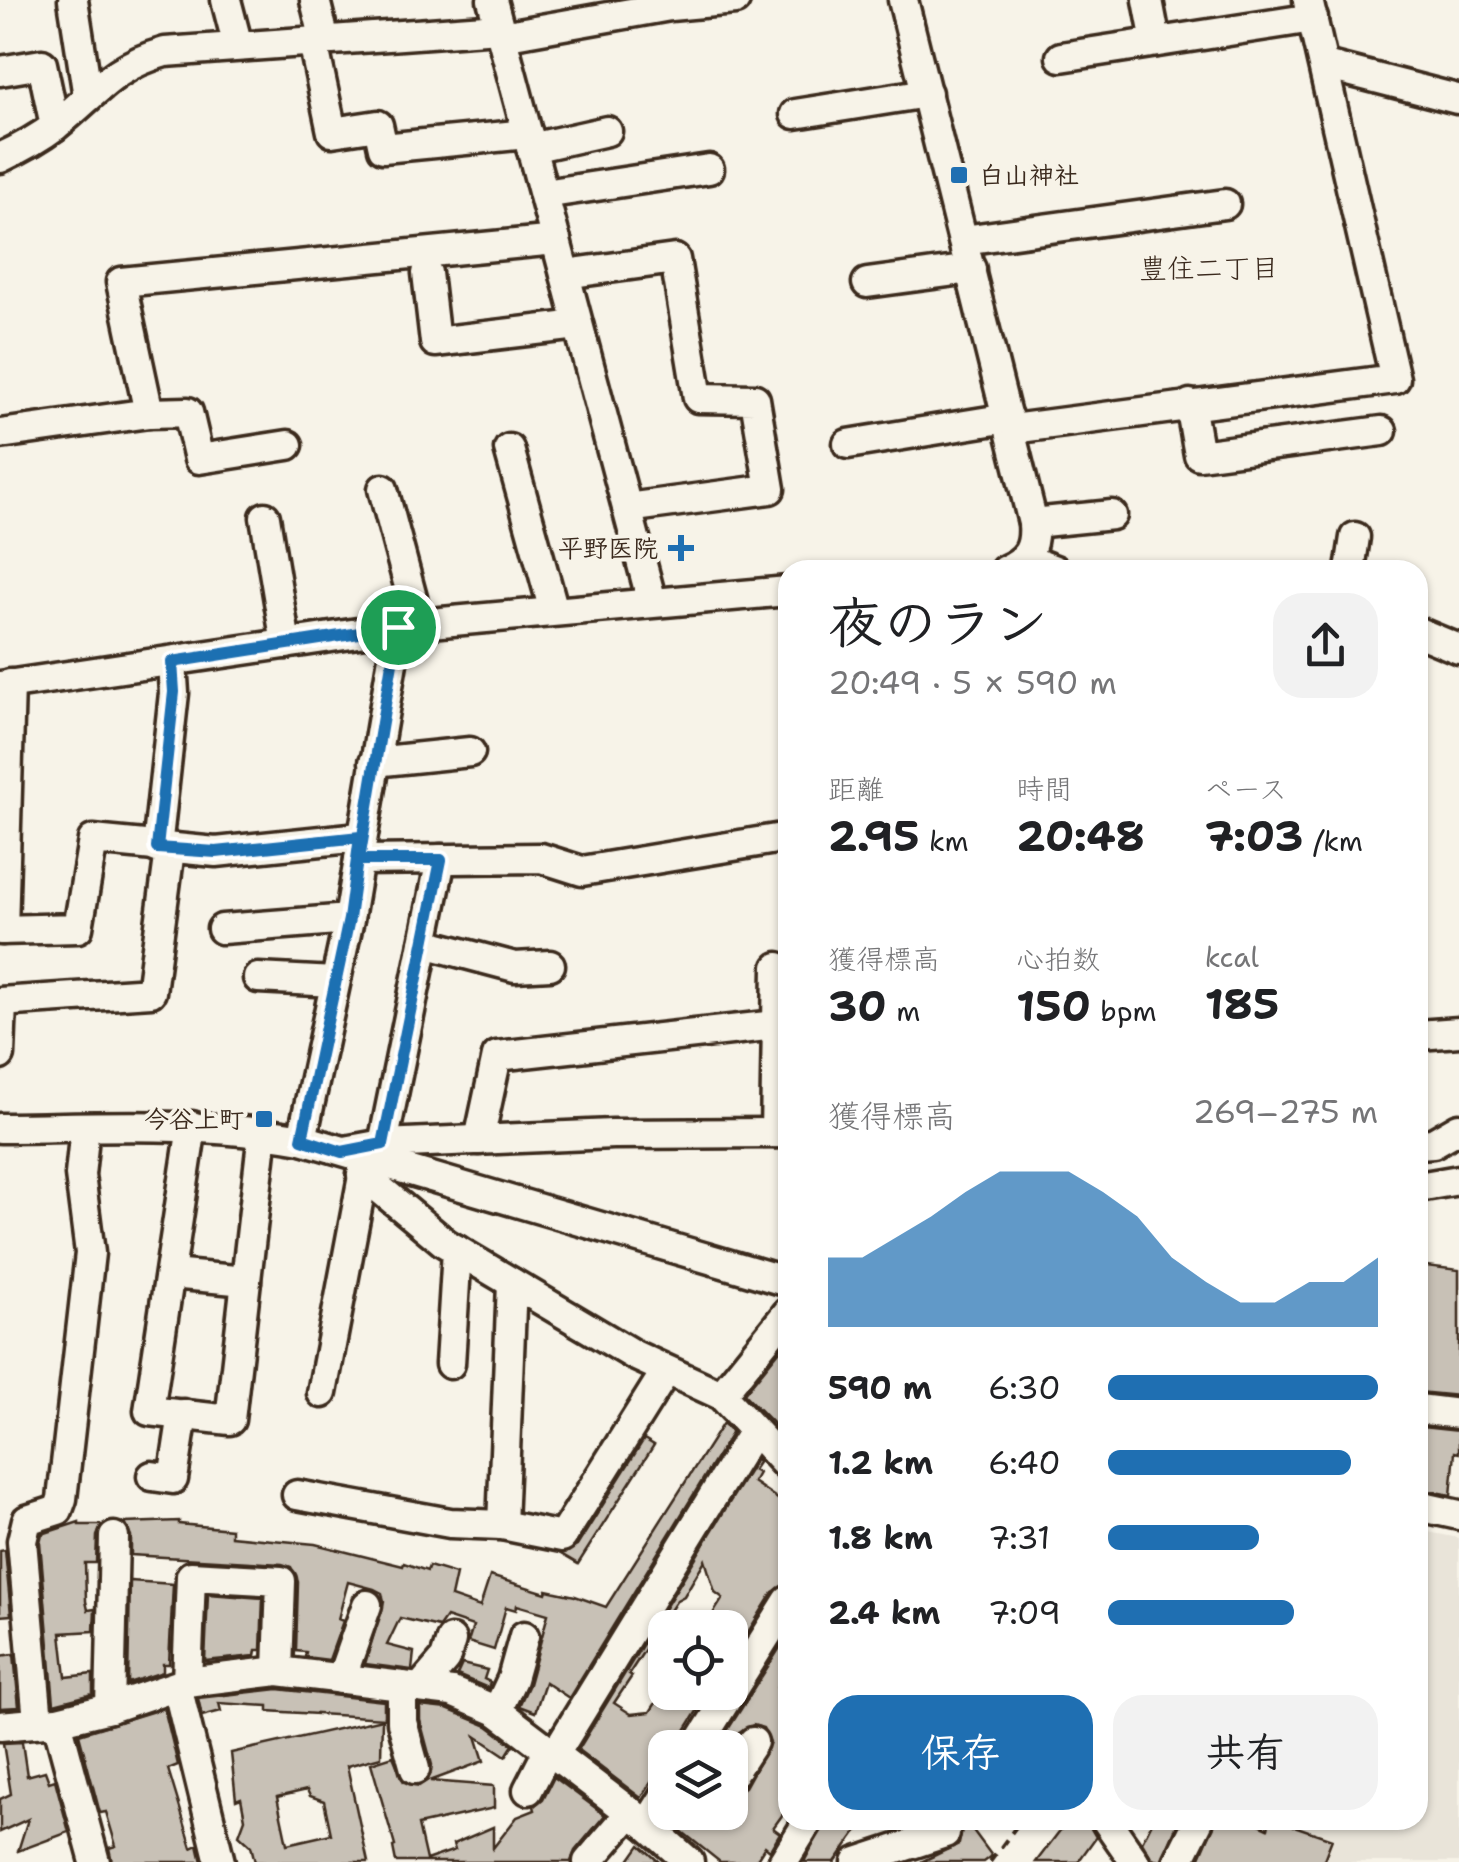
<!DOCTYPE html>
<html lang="ja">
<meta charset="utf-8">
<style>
:root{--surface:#fff;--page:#f2f2f2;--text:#202124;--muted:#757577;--accent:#1f6fb2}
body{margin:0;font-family:"Shantell Sans","Klee One",sans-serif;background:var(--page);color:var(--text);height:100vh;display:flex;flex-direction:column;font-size:38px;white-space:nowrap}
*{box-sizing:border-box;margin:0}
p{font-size:32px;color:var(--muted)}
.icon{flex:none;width:55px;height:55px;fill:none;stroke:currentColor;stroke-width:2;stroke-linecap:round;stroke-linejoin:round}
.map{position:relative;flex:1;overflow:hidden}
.details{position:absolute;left:778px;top:560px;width:650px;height:1270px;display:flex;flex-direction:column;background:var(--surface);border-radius:30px;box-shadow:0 2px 8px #0004}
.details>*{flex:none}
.buttons{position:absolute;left:648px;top:1610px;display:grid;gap:20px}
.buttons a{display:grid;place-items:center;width:100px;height:100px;border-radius:20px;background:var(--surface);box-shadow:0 2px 8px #0004;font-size:50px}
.pin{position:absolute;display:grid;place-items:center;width:85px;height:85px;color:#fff;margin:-42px;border:5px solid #fff;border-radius:50%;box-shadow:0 2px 10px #0007}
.round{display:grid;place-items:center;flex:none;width:105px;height:105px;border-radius:30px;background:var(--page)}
.head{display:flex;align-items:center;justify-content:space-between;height:170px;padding:0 50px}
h1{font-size:55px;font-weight:700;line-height:75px}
.figures{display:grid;grid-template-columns:repeat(3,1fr);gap:15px;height:170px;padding:10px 50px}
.figures div{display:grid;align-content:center}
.figures b{font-size:42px;font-weight:700}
.figures small{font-size:28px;font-weight:400}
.figures p{font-size:28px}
.chart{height:280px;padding:20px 50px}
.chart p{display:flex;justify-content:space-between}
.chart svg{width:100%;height:180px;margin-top:10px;fill:var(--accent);opacity:.7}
.primary-button{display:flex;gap:20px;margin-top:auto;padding:20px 50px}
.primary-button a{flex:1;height:115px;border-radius:30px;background:var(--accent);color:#fff;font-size:40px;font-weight:700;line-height:115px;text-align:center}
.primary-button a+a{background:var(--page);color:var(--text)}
ul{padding:0 50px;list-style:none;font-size:32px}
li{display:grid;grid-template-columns:160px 120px 1fr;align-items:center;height:75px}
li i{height:25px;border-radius:12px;background:var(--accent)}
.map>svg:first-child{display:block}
.built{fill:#e9e4d9}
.building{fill:#c8c1b6;stroke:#3b2a1e;stroke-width:2.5;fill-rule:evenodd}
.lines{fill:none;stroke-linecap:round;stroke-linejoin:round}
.minor-casing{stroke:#3b2a1e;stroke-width:35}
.path{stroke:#3b2a1e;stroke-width:4;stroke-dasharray:10 8;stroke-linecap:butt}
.minor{stroke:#f7f3e8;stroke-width:28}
.route-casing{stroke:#fff;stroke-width:20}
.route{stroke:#1f6fb2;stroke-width:12}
.poi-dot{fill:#1f6fb2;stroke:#f7f3e8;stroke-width:4}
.labels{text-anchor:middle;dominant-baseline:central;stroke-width:8;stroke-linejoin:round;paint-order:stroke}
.poi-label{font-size:25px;font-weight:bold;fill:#3b2a1e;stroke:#f7f3e8;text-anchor:end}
.neighbourhood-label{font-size:28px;fill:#3b2a1e;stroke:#f7f3e8}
</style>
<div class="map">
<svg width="1459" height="1862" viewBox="0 0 1459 1862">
<rect width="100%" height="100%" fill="#f7f3e8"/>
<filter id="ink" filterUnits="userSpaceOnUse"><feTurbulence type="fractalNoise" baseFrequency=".01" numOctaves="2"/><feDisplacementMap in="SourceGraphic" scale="20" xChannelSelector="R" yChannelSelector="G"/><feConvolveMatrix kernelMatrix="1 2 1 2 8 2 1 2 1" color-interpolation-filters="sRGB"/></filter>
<g filter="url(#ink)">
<path class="built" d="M1418,1530L1459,1538V1862H1248L1267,1820H1418Z"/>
<g class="building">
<path d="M1418,1265L1459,1270V1396L1418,1392Z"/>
<path d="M788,1340V1439L744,1394Z"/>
<path d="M723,1423L732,1432L569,1698L545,1682L535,1712L519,1706L529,1684L548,1614L517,1605L516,1610L506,1607L494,1650L468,1642L473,1626L446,1617L439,1627L400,1618L387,1645L414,1652L412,1670L365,1664L384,1601L382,1593L374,1589L348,1582L338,1619L343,1621L329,1660L305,1657L306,1652L296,1651L298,1582L291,1567L282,1564L131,1555V1536L125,1523L179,1521V1524L231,1529V1536L315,1544L403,1566L404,1563L427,1571L429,1566L456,1574L451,1597L480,1607L490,1576L546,1593L547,1590L575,1596L606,1607Z"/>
<path d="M1422,1427L1459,1431V1453L1455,1452L1451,1495L1418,1489Z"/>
<path d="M644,1439L654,1445L578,1564L561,1554L577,1546Z"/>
<path d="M756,1459L759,1461L753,1470L758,1473L753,1482L788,1506V1584L773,1592L730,1661V1628H704L723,1598L715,1592L705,1560L684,1596L677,1600L629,1674L632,1676L614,1703L631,1714L650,1712L663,1692H709L674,1748H665V1761L641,1798L578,1750Z"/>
<path d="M79,1522V1525H102L97,1536L96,1563H85L86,1601L88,1610L95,1609L94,1631L61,1633L66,1677L93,1674V1694L54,1704L40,1542L42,1534Z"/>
<path d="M5,1550L11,1615L0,1616V1551Z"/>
<path d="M130,1581L173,1584L169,1664H163V1672L128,1683Z"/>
<path d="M208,1594L263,1598L261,1650H256L255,1656L205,1661Z"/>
<path d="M788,1635V1666L777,1687L788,1695V1807L773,1828L780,1833L770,1850L765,1846L755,1862H720L670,1822L675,1812H730V1794L745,1787L770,1742L763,1728L753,1725L739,1732L728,1748L720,1742Z"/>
<path d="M14,1654L19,1707L0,1708V1656Z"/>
<path d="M462,1664L487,1670L484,1679L490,1682L488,1688L457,1675Z"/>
<path d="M278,1689L384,1701V1718L268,1711V1706L219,1703L221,1711L202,1716L198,1698Z"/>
<path d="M420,1706L447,1709L488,1726L513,1745L506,1756L476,1736L484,1761L430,1781L494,1786V1808L418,1825L426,1860L455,1850L453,1844L493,1827V1848L517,1817L535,1810L534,1806L543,1799L554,1777L605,1815L575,1851L571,1862H396L393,1847L395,1846L371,1763L393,1756L404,1782L419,1786L428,1780L432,1765L420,1720Z"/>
<path d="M164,1708L178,1765L168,1769L192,1848L198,1845L202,1862H112L109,1848L116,1846L106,1812L100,1813L79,1734Z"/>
<path d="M382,1719L381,1757L347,1766L368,1862H255L251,1846L239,1835L245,1819L241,1798L236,1800L231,1753ZM307,1790L310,1796L324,1801L331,1834L287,1844L277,1797Z"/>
<path d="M22,1742L27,1776L45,1771L49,1782L55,1780L69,1832L18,1851L28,1819L0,1832V1799L11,1794L3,1743Z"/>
<path d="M826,1820H865L835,1862H804Z"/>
<path d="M957,1820H978L972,1829L992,1856L984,1862H921L959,1844L962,1828Z"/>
<path d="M1068,1820H1086L1096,1837L1078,1862H1036Z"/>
<path d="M1153,1820H1179L1161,1862L1151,1857L1142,1842Z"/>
<path d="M1216,1820H1251L1268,1828L1270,1820H1296L1294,1826L1332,1839L1323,1862H1198Z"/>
<path d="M640,1845L659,1862H628Z"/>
</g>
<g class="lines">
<defs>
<g id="minor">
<path d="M73,0L88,97"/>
<path d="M226,0L238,46"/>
<path d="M315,0L325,41"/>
<path d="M492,0L652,602"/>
<path d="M903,0L1033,523C1035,548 1028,560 1005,570"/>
<path d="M1148,0L1156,42"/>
<path d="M502,36L670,6L735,0"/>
<path d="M313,42L332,132L378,125L383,148L528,134"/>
<path d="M1061,57L1313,18"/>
<path d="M1325,65L1457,99"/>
<path d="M0,71L42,64L55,126"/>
<path d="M795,114L927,93"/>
<path d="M531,148L607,131"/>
<path d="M0,158C19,149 38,139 55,126C97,93 111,67 165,52L499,28"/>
<path d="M544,194L709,169"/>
<path d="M963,240L1225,204"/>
<path d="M427,273L435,342L578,325"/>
<path d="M565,274L675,259L698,398L755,399L770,489L627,508"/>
<path d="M867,283L971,269"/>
<path d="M1190,404L1199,455L1382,431"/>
<path d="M149,413L188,412L199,459L288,445"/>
<path d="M1012,429L1395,379L1308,0"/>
<path d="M0,434L149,413L121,282L556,240"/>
<path d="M848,444L1008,418"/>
<path d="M509,449L554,611"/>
<path d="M383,489L419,624"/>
<path d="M265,517L286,644"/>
<path d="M1033,523L1112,515"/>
<path d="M1026,559L1055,570"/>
<path d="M1350,570L1355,537"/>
<path d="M1418,632L1459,649"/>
<path d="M0,686L419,624L788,591"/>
<path d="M374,762L470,752"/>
<path d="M157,848L174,693L172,662"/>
<path d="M359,860L541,858L582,871L788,837"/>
<path d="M222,929L349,919"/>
<path d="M0,930L78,928L93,840L216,852L360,837"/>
<path d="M3,930L10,684"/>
<path d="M424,943L515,967L550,965"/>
<path d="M258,978L335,982"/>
<path d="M0,1002L151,992L170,850"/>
<path d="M1418,1035L1459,1032"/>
<path d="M0,1055L2,1002"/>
<path d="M192,1126L149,1411L230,1420L263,1132"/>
<path d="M0,1128C101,1127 202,1121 302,1139L788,1282"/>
<path d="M775,1133L778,967"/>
<path d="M302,1139L349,919L398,627"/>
<path d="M479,1140L497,1056L776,1025"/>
<path d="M383,1144L441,859"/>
<path d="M1418,1144L1433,1143L1459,1128"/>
<path d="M345,1151L383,1144L613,1134L788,1133"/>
<path d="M366,1160L362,1174L445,1243L634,1355L721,1395L788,1467"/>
<path d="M1418,1187L1459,1180"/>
<path d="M171,1274L246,1281"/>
<path d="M450,1364L457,1250"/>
<path d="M322,1393L363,1176"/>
<path d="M721,1395L788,1312"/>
<path d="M1418,1409L1459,1414"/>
<path d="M152,1476L173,1479L183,1414"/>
<path d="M297,1495L450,1523L502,1525L562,1537L666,1371"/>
<path d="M1418,1506L1459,1515"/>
<path d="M502,1525L512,1283"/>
<path d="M341,1679L367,1605"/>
<path d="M187,1682L191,1576L281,1581L278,1671"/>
<path d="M177,1686L220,1862"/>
<path d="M402,1686V1722L415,1769"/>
<path d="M420,1688L445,1659L451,1640"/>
<path d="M110,1708L114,1537"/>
<path d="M497,1711L512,1679L524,1636"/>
<path d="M38,1721L22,1541L27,1520L58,1510L62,1499L90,1253L80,1175L85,1127"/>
<path d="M57,1721L95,1862"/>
<path d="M0,1726L57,1721L110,1708L187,1682L278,1671L452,1692L497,1711L647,1825L689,1862"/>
<path d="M696,1748L788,1601"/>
<path d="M555,1754L753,1431"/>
<path d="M730,1777L753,1742"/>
<path d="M528,1790L549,1749"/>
<path d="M1106,1820L1135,1862"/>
<path d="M647,1825L665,1796"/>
<path d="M588,1862L631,1812"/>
<path d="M783,1862L809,1820"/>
<path d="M857,1862L945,1833"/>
<path d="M1178,1862L1199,1820"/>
</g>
</defs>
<use href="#minor" class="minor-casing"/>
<path class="path" d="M990,1862L1021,1820"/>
<use href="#minor" class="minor"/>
</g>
</g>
<g class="lines" filter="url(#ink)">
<defs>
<path id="route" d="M398,627L172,662L174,692L157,848L216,852L360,837L349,919L302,1139L342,1152L383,1144L441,860H359L398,627"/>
</defs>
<use href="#route" class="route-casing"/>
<use href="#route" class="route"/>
</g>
<g class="poi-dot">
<rect x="949" y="165" width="20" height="20" rx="5"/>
<path d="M676 533h10v10h10v10h-10v10h-10v-10h-10v-10h10z"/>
<rect x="254" y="1109" width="20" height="20" rx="5"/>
</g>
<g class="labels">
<g class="poi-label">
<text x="979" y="175" text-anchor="start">白山神社</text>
<text x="658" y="548">平野医院</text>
<text x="244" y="1119">今谷上町</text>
</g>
<g class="neighbourhood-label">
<text x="1209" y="268">豊住二丁目</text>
</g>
</g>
</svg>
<div class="buttons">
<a><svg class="icon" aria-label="locate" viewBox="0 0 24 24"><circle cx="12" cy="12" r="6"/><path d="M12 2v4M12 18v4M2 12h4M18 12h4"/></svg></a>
<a><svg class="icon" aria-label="layers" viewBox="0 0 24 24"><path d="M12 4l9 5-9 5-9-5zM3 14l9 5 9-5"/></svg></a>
</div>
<div class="pin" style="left:398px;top:627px;background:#1e9e55"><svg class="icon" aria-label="arrive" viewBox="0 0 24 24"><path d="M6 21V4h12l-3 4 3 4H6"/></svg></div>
<section class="details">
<div class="head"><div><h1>夜のラン</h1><p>20:49 · 5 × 590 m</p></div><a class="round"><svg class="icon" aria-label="share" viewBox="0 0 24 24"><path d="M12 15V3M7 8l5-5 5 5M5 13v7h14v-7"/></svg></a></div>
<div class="figures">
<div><p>距離</p><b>2.95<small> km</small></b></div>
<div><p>時間</p><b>20:48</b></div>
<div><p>ペース</p><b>7:03<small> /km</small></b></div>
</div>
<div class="figures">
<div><p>獲得標高</p><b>30<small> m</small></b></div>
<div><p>心拍数</p><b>150<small> bpm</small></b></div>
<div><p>kcal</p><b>185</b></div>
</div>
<div class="chart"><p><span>獲得標高</span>269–275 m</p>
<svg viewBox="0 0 160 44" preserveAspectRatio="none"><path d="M0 44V27L10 27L20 22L30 17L40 11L50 6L60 6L70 6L80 11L90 17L100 27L110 33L120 38L130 38L140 33L150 33L160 27V44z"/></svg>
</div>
<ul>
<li><b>590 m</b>6:30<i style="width:100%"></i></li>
<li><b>1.2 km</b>6:40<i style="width:90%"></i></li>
<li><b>1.8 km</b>7:31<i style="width:56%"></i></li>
<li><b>2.4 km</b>7:09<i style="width:69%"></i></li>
</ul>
<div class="primary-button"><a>保存</a><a>共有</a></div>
</section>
</div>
